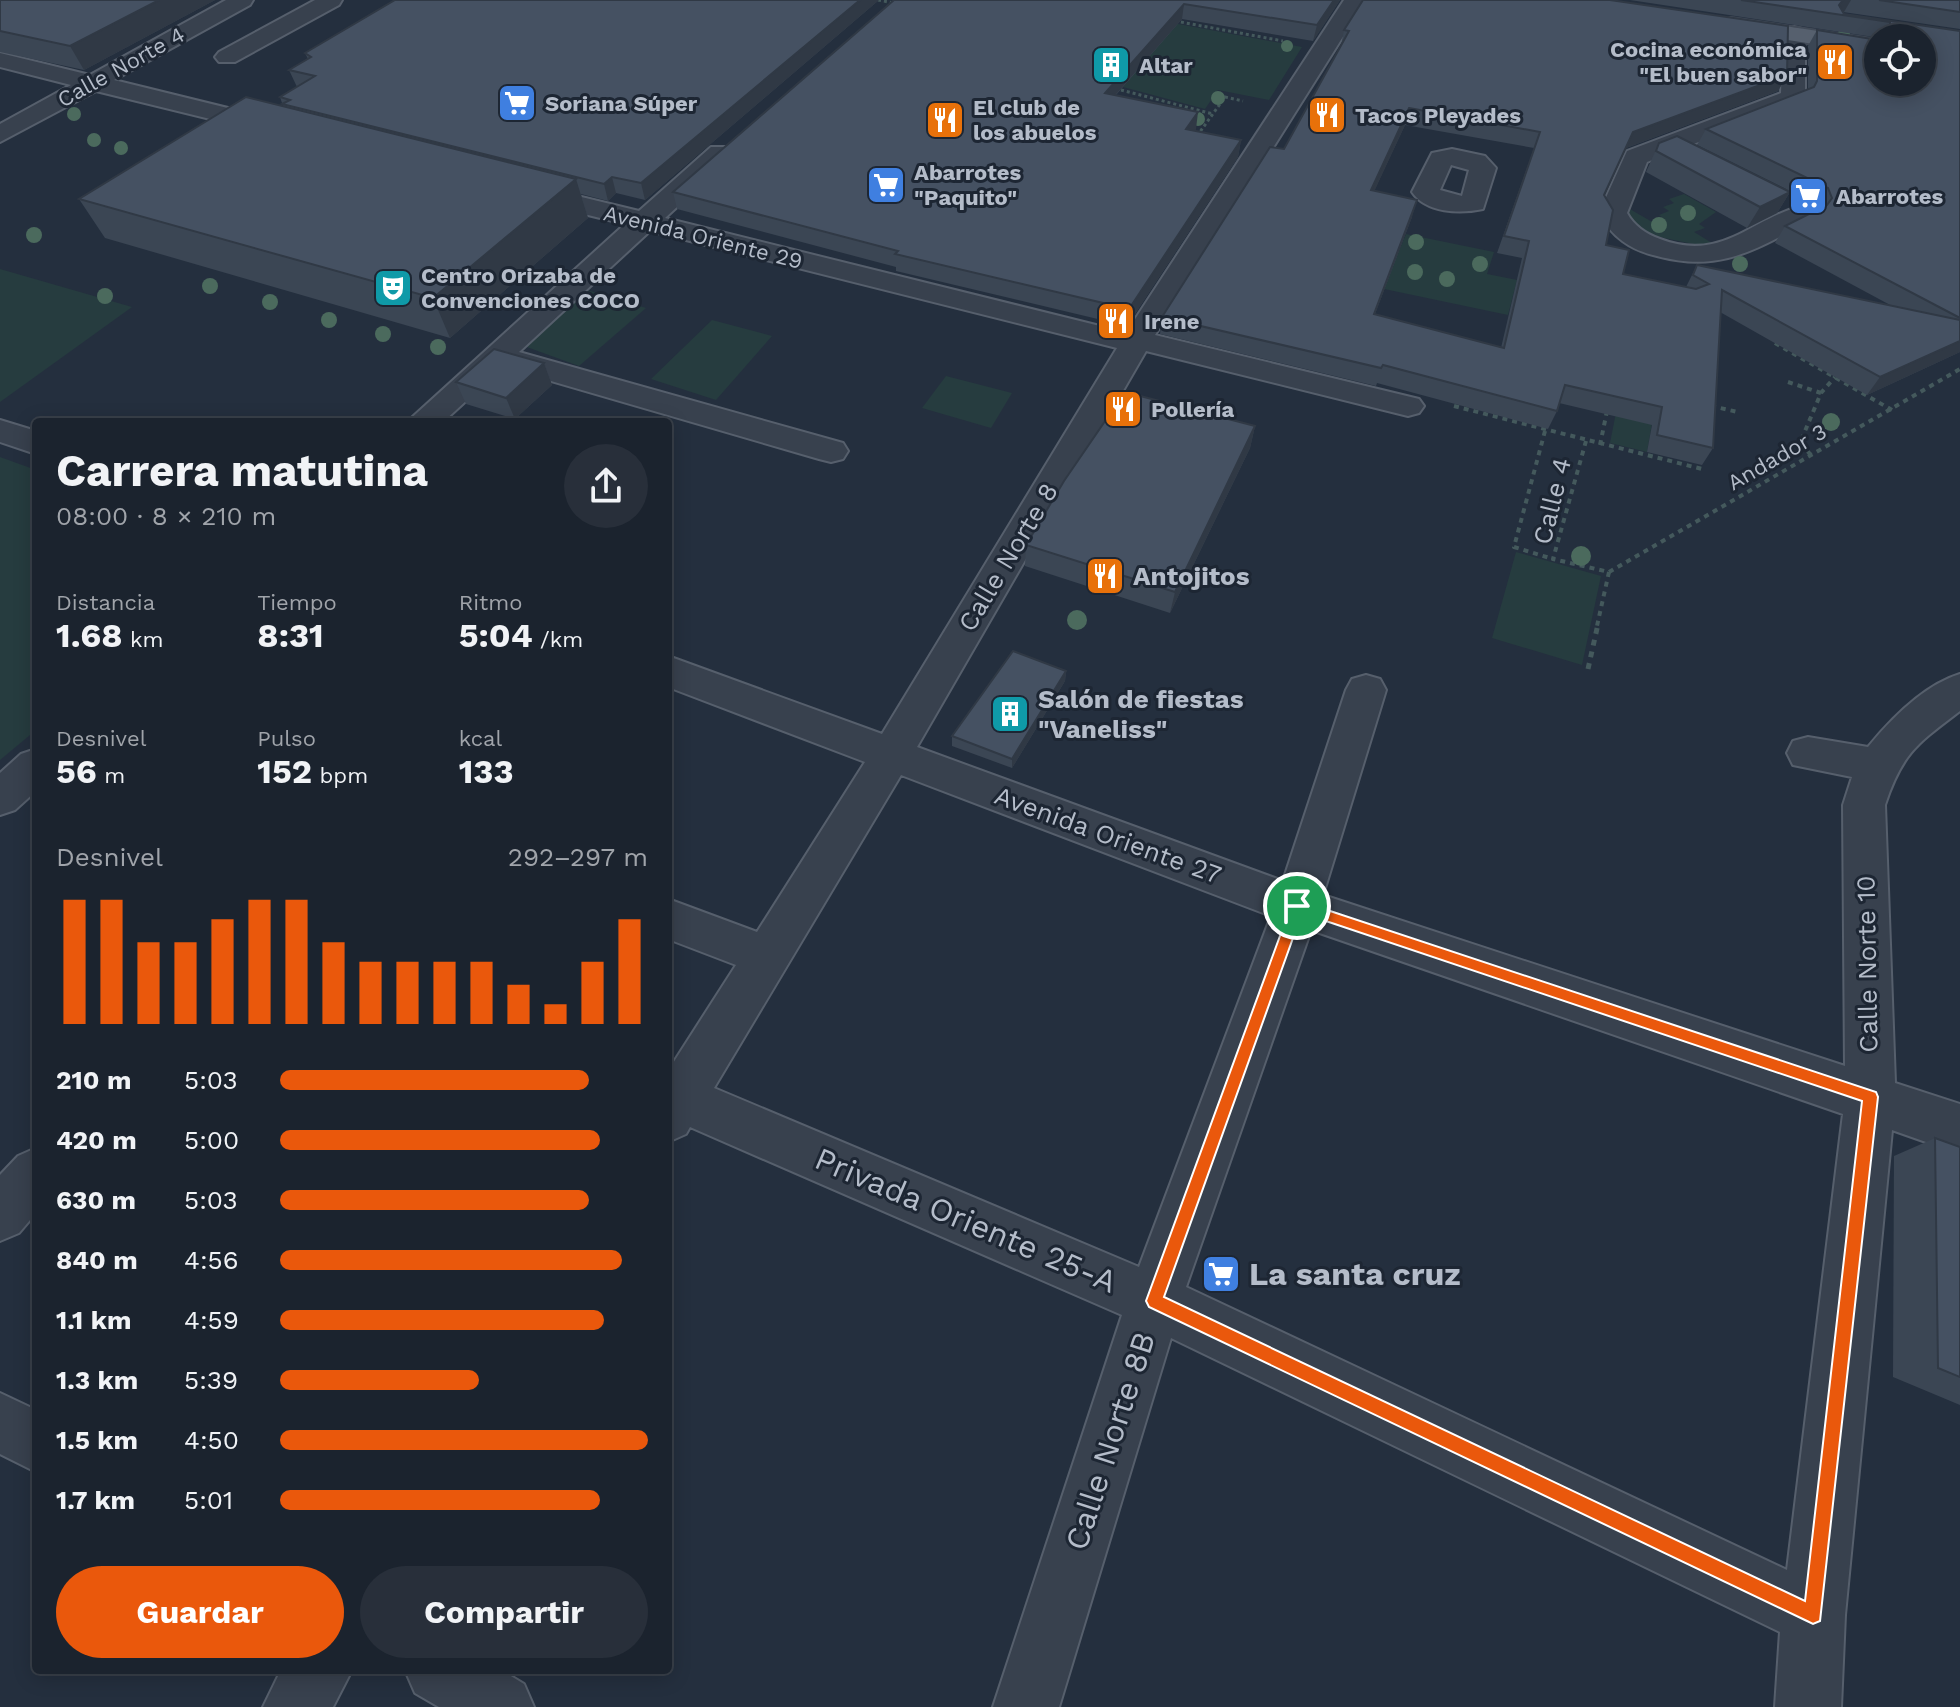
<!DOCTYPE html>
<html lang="es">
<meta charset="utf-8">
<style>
:root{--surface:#1b232e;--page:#282f3a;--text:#f1f3f6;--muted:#a0a4aa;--line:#39404a;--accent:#ea580c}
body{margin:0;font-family:"Work Sans",sans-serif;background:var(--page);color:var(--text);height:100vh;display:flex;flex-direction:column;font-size:30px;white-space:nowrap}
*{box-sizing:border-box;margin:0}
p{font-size:26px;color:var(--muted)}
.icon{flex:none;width:44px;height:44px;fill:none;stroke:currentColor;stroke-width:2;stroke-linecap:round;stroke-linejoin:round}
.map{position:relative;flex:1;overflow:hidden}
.sheet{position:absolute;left:32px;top:418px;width:640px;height:1256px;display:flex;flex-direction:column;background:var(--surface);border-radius:8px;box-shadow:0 4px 20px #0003,0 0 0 2px var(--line)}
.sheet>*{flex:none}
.buttons{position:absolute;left:1864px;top:24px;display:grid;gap:16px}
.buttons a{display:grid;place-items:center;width:72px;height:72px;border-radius:50%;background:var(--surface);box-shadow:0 4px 20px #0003,0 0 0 2px var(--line);font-size:40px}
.pin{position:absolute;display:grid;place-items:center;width:68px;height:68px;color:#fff;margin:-34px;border:4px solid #fff;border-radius:50%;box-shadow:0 2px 8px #0007}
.round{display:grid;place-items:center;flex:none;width:84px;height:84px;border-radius:42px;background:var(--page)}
.overview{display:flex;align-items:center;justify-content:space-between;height:136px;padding:0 24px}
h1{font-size:44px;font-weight:700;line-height:60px}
.figures{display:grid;grid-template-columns:repeat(3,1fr);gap:12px;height:136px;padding:8px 24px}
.figures div{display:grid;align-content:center}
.figures b{font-size:34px;font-weight:700}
.figures small{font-size:22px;font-weight:400}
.figures p{font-size:22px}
.chart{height:224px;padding:16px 24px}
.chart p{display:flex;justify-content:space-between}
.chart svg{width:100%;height:144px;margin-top:8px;stroke:var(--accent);stroke-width:6}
.cta{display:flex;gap:16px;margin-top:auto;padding:16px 24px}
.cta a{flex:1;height:92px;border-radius:48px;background:var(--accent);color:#fff;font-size:32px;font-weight:700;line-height:92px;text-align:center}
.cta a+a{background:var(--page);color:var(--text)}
ul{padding:0 24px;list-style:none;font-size:26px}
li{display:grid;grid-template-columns:128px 96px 1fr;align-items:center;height:60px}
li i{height:20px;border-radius:10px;background:var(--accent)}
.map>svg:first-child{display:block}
.green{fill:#263c3f}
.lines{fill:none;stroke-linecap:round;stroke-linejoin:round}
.minor-casing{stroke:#565f6c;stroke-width:4}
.major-casing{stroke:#414a57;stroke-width:4}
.path-far2{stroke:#44595c;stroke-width:3;stroke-dasharray:3 3;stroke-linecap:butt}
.path-far1{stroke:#44595c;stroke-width:4;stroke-dasharray:5 5;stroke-linecap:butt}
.path{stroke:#44595c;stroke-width:5;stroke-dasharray:6 6;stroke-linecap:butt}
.minor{fill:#38414e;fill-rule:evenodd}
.major{fill:#56606e;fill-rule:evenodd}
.tree{fill:#4b6a5d}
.wall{fill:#3b4654;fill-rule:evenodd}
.shaded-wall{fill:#303945}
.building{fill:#455162;stroke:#303945;stroke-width:2;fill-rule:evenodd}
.route{fill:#ea580c;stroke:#fff;stroke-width:2;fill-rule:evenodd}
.labels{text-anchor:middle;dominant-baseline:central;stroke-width:6;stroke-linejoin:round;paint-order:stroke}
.far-poi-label{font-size:22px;font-weight:bold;fill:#b4bcc9;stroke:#1d2633;text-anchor:start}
.far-street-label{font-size:22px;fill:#b4bcc9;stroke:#1d2633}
.street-label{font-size:26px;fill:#b4bcc9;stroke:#1d2633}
.poi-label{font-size:26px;font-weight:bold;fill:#b4bcc9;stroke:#1d2633;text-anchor:start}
.near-street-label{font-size:32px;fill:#b4bcc9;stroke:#1d2633}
.near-poi-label{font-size:32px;font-weight:bold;fill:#b4bcc9;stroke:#1d2633;text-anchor:start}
</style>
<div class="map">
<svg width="1960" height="1707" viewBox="0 0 1960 1707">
<rect width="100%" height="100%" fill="#242f3e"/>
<g class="green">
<path d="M1077,5L1302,47L1269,100L1218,90L1205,109L1123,87L1140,66Z"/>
<path d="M1684,194L1716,212L1699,224L1705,228L1694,232L1712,243L1703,246L1630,231L1619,213L1628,208L1654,223L1664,219L1659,215L1669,211L1663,207L1674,203L1669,199Z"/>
<path d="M1406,234L1494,252L1487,274L1517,280L1508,315L1222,255H1397Z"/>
<path d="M0,269L132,307L0,402Z"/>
<path d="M587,290L646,308L579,366L524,346Z"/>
<path d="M712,320L772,336L716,400L651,379Z"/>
<path d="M946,376L1012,393L991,428L922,408Z"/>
<path d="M1621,387L1657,395L1647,452L1610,443Z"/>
<path d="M0,457L36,470V730L0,760Z"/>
<path d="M1516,552L1601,576L1582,665L1492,638Z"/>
</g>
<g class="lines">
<defs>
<g id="minor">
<path d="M226,0H253L250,5L114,80L289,123L293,128L289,133L280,136L96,91L0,142V124L71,85L0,67V53L90,75Z"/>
<path d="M315,0H342L339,5L235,62H219L215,57L219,52Z"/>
<path d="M1344,0H1366L1155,335L1419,399L1424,406L1419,413L1408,416L1146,351L917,747L1283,881L1346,690L1352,679L1366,675L1380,679L1386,690L1323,895L1845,1066L1843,805L1852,777L1793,765L1787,753L1793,741L1808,737L1868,747C1891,719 1924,685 1960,674V711C1918,743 1902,753 1885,805L1895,1083L1960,1104V1154L1892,1130L1845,1615L1841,1707H1775L1780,1632L1171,1338L1059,1707H993L1122,1315L690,1127L686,1134L668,1142V1071L736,965L668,939V899L757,932L865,762L668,687V656L882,734L1117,348L650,231L519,352L843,443L848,451L843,459L831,462L819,459L503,367L443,422H407L625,224L518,198L515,192L518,186L528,184L639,211L711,147H729L733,153L729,159L665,218L1112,329L1128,330ZM901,775L1271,916L1139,1267L714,1088ZM1311,930L1843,1114L1787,1570L1186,1287Z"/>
<path d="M1794,27L1802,29L1805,34V97L1802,102L1647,162L1627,213C1634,226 1646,234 1660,239C1723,263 1750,218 1805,205L1815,207L1819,213L1815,219C1757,247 1724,274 1657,256C1630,250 1612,237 1599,213L1627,151L1781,93L1783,34L1786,29Z"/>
<path d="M1452,149L1485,156L1496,168L1483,209C1460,214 1426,213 1412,192L1432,153ZM1451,165L1469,170L1462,196L1440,190Z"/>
<path d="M0,420L36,431V454L0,442Z"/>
<path d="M36,749V791L15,810L0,815V773L21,754Z"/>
<path d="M36,1148V1213L19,1233L0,1241V1175L18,1156Z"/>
<path d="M0,1393L36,1410V1472L0,1454Z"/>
<path d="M281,1670H352L333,1707H263Z"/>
<path d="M405,1670H501L524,1684L534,1707H439L415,1693Z"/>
</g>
<path id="major" d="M1731,18L1878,40V54L1723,30L1720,25L1723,20Z"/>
</defs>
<use href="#minor" class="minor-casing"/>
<use href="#major" class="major-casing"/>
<g class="path-far2">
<path d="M878,0L894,3"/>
<path d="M1175,21L1283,41"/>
<path d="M1121,90L1213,114"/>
<path d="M1197,136L1225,97L1243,101"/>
</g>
<g class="path-far1">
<path d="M1775,343L1892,410"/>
<path d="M1788,382L1821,393"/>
<path d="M1454,406L1702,469"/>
<path d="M1711,406L1738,412"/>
<path d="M1545,431L1514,547L1553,559"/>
<path d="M1586,441L1553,559L1609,572L1597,626"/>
<path d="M1600,445L1607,411"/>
<path d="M1811,455L1800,443L1821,393L1835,377"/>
<path d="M1609,572L1960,369"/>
</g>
<path class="path" d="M1588,669L1598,624"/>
<use href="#minor" class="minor"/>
<use href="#major" class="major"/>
</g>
<g class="tree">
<circle cx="1844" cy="34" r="6"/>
<circle cx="1287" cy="46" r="6"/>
<circle cx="1218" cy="98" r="7"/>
<circle cx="74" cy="114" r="7"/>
<circle cx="1198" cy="119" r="7"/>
<circle cx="94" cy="140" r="7"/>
<circle cx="121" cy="148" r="7"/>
<circle cx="1688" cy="213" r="8"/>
<circle cx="1659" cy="225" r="8"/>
<circle cx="34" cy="235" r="8"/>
<circle cx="1416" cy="242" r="8"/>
<circle cx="1480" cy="264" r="8"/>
<circle cx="1740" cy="264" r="8"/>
<circle cx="1415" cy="272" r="8"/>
<circle cx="1447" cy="279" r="8"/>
<circle cx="210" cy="286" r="8"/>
<circle cx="105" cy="296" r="8"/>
<circle cx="270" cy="302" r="8"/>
<circle cx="329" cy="320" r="8"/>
<circle cx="383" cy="334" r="8"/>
<circle cx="438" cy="347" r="8"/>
<circle cx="1831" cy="422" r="9"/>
<circle cx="1581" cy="556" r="10"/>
<circle cx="1077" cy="620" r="10"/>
</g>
<g class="wall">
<path d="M0,0H215L84,70L0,52Z"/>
<path d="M395,0H879L645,200L616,193L608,201L581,194L588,218L450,338L105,238L79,199L283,106L280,97L297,87L289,70L308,59L305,53Z"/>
<path d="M894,0H1340L1313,41L1182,19L1116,95L1196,129L1194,131L1241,140L1238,157L1127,326L896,271V267L677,209L673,192Z"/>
<path d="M1630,0H1960V29L1843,12L1844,14L1960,31V352L1867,395L1720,312L1713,448L1702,465L1647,452L1652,425L1559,403L1557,411L1548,429L1377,383L1376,386L1160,334L1162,317L1284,149L1341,46L1344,30L1787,75L1778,91L1626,148L1604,195L1606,245L1623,274L1686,287L1697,265L1892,306L1775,243L1785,226L1819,209L1818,205L1790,192L1777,213L1747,228L1646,172L1659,143L1788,190L1697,145L1706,129L1808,89V46L1817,30L1878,82L1922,38H1880ZM1405,125L1534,148L1497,253L1522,258L1501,348L1375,314L1412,217L1374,191Z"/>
<path d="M544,363L552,385L515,419L466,404L456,382Z"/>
<path d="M1255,426L1250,448L1170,613L1025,566L1026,545Z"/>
<path d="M1066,671L1065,681L1012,768L952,746V736Z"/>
<path d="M1935,1138L1960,1147V1405L1893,1377L1894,1156Z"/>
</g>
<g class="shaded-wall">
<path d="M159,0H215L84,70L70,46Z"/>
<path d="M860,0H879L645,200L641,183Z"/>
<path d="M1334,0H1340L1313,41L1317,25Z"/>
<path d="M1843,0H1851L1844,12L1834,14Z"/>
<path d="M1184,4L1182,19L1103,109L1105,93Z"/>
<path d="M1787,75L1778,91L1626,148L1633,132Z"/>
<path d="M1409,108L1405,125L1367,207L1371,190Z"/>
<path d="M1198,112L1196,129L1184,145L1186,129Z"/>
<path d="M1241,140L1238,157L1127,326L1129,309Z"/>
<path d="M612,177L616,193L608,201L604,184Z"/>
<path d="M576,179L588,218L450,338L433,298Z"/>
<path d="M1790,192L1777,213L1747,228L1760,207Z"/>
<path d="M1417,200L1412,217L1368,331L1374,314Z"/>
<path d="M1960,341V352L1867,395L1880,377Z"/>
<path d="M544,363L552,385L515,419L506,398Z"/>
<path d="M1255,426L1250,448L1170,613L1175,592Z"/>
<path d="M1066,671L1065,681L1012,768V759Z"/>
</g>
<g class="building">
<path d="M0,0H159L70,46L0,31Z"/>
<path d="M395,0H860L641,183L612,177L604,184L282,104L290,100L280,97L315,76L289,70L311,57L305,53Z"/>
<path d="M894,0H1334L1317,25L1184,4L1105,93L1198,112L1186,129L1241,140L1129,309L895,254L898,251L673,192Z"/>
<path d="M1363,0H1610L1788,26L1787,75L1633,132L1604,195L1613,210L1606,245L1629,250L1623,274L1696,289L1709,284L1693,275L1697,265L1960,320V341L1880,377L1722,290L1713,448L1657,435L1662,407L1565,385L1557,411L1383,365L1381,368L1162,317L1270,147L1284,149L1349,31L1344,30ZM1409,108L1540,132L1504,236L1529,241L1504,348L1374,314L1417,200L1371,190Z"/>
<path d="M1741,0H1843L1839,5L1844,14L1960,31V318L1785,226L1827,205L1832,198L1828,188L1706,129L1814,87L1817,81V30L1878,40V82H1922V38H1890V22Z"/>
<path d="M1879,0H1960V12Z"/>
<path d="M246,97L576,179L433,298L79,199Z"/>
<path d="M1677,136L1790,192L1760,207L1656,151L1659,143Z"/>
<path d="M494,349L544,363L506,398L456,382Z"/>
<path d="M1125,392L1255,426L1175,592L1026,545L1064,481Z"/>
<path d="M1013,651L1066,671L1012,759L952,736Z"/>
<path d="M1935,1138L1960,1147V1377L1938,1368Z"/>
</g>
<path class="route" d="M1297,900L1876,1092L1878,1097L1820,1621L1813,1624L1807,1621L1149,1307L1146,1301L1291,906ZM1302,913L1862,1101L1805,1601L1164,1297Z"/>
<defs>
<symbol id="restaurant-square" viewBox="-11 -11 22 22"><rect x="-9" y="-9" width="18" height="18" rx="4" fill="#e8710a" stroke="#1d2633"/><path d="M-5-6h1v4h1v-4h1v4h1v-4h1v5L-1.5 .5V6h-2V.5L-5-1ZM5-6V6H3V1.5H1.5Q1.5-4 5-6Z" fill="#fff"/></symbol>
<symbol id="building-square" viewBox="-11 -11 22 22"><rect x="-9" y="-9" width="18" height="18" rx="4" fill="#0f9aa8" stroke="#1d2633"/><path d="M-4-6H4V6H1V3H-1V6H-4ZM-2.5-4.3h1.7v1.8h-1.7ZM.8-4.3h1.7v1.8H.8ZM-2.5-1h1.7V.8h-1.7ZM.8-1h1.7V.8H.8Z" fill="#fff"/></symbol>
<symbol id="supermarket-square" viewBox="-11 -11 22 22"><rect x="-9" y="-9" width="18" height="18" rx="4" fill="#3f7fe0" stroke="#1d2633"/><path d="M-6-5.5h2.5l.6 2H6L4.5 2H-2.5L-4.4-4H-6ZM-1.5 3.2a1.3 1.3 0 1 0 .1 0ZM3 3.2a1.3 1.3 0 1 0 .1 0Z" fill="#fff"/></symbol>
<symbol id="theatre-square" viewBox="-11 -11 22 22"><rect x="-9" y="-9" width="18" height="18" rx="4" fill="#0f9aa8" stroke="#1d2633"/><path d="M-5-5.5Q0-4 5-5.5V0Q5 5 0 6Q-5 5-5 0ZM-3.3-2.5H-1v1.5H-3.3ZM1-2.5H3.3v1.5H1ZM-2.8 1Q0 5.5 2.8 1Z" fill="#fff"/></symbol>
</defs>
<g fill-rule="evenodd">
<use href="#restaurant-square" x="1813" y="40" width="44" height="44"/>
<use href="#building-square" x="1089" y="43" width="44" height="44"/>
<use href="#supermarket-square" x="495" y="81" width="44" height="44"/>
<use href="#restaurant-square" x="1305" y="93" width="44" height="44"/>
<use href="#restaurant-square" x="923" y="98" width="44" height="44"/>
<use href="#supermarket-square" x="864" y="163" width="44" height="44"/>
<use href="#supermarket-square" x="1786" y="174" width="44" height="44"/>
<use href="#theatre-square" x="371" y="266" width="44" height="44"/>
<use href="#restaurant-square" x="1094" y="299" width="44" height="44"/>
<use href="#restaurant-square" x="1101" y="387" width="44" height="44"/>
<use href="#restaurant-square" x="1083" y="554" width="44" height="44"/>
<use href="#building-square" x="988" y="692" width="44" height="44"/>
<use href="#supermarket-square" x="1199" y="1252" width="44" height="44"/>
</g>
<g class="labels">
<g class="far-poi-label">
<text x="1807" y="49" text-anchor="end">Cocina económica<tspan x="1807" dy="25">"El buen sabor"</tspan></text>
<text x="1139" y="65">Altar</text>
<text x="545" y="103">Soriana Súper</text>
<text x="973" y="107">El club de<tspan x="973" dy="25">los abuelos</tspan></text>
<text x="1355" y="115">Tacos Pleyades</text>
<text x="914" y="172">Abarrotes<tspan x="914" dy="25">"Paquito"</tspan></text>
<text x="1836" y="196">Abarrotes</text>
<text x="421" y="275">Centro Orizaba de<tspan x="421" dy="25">Convenciones COCO</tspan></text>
<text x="1144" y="321">Irene</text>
<text x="1151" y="409">Pollería</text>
</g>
<g class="far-street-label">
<text transform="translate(121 67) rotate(-29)">Calle Norte 4</text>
<text transform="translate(703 237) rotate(14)">Avenida Oriente 29</text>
<text transform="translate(1777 457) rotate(-30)">Andador 3</text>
</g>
<g class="street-label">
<text transform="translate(1552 501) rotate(-76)">Calle 4</text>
<text transform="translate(1008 557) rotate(-59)">Calle Norte 8</text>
<text transform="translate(1108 835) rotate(20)">Avenida Oriente 27</text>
<text transform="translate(1867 964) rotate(-91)">Calle Norte 10</text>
</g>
<g class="poi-label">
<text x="1133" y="576">Antojitos</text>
<text x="1038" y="699">Salón de fiestas<tspan x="1038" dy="30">"Vaneliss"</tspan></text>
</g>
<g class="near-street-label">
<text transform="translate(966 1220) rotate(23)">Privada Oriente 25-A</text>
<text transform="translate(1110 1441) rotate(-72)">Calle Norte 8B</text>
</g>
<g class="near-poi-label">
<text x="1249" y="1274">La santa cruz</text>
</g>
</g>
</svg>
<div class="buttons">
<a><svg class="icon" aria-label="locate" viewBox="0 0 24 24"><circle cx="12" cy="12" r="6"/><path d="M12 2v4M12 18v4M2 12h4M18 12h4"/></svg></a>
</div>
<div class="pin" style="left:1297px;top:906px;background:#1e9e55"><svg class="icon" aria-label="arrive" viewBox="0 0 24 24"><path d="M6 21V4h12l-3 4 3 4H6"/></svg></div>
<section class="sheet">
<div class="overview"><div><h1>Carrera matutina</h1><p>08:00 · 8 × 210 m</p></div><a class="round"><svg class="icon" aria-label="share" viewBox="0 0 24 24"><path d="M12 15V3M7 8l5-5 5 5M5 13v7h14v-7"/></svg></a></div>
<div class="figures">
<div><p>Distancia</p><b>1.68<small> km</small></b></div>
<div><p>Tiempo</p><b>8:31</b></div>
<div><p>Ritmo</p><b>5:04<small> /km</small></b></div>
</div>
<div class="figures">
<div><p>Desnivel</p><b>56<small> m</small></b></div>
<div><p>Pulso</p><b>152<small> bpm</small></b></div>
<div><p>kcal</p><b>133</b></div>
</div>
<div class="chart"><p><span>Desnivel</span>292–297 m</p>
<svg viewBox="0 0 160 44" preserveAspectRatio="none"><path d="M5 44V6M15 44V6M25 44V19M35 44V19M45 44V12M55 44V6M65 44V6M75 44V19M85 44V25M95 44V25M105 44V25M115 44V25M125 44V32M135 44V38M145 44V25M155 44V12"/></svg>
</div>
<ul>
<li><b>210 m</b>5:03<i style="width:84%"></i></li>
<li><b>420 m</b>5:00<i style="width:87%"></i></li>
<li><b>630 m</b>5:03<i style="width:84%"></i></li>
<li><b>840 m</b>4:56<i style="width:93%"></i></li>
<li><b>1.1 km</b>4:59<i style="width:88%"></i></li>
<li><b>1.3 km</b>5:39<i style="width:54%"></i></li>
<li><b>1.5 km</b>4:50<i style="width:100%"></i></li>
<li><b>1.7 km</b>5:01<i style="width:87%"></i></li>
</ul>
<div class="cta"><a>Guardar</a><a>Compartir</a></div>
</section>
</div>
